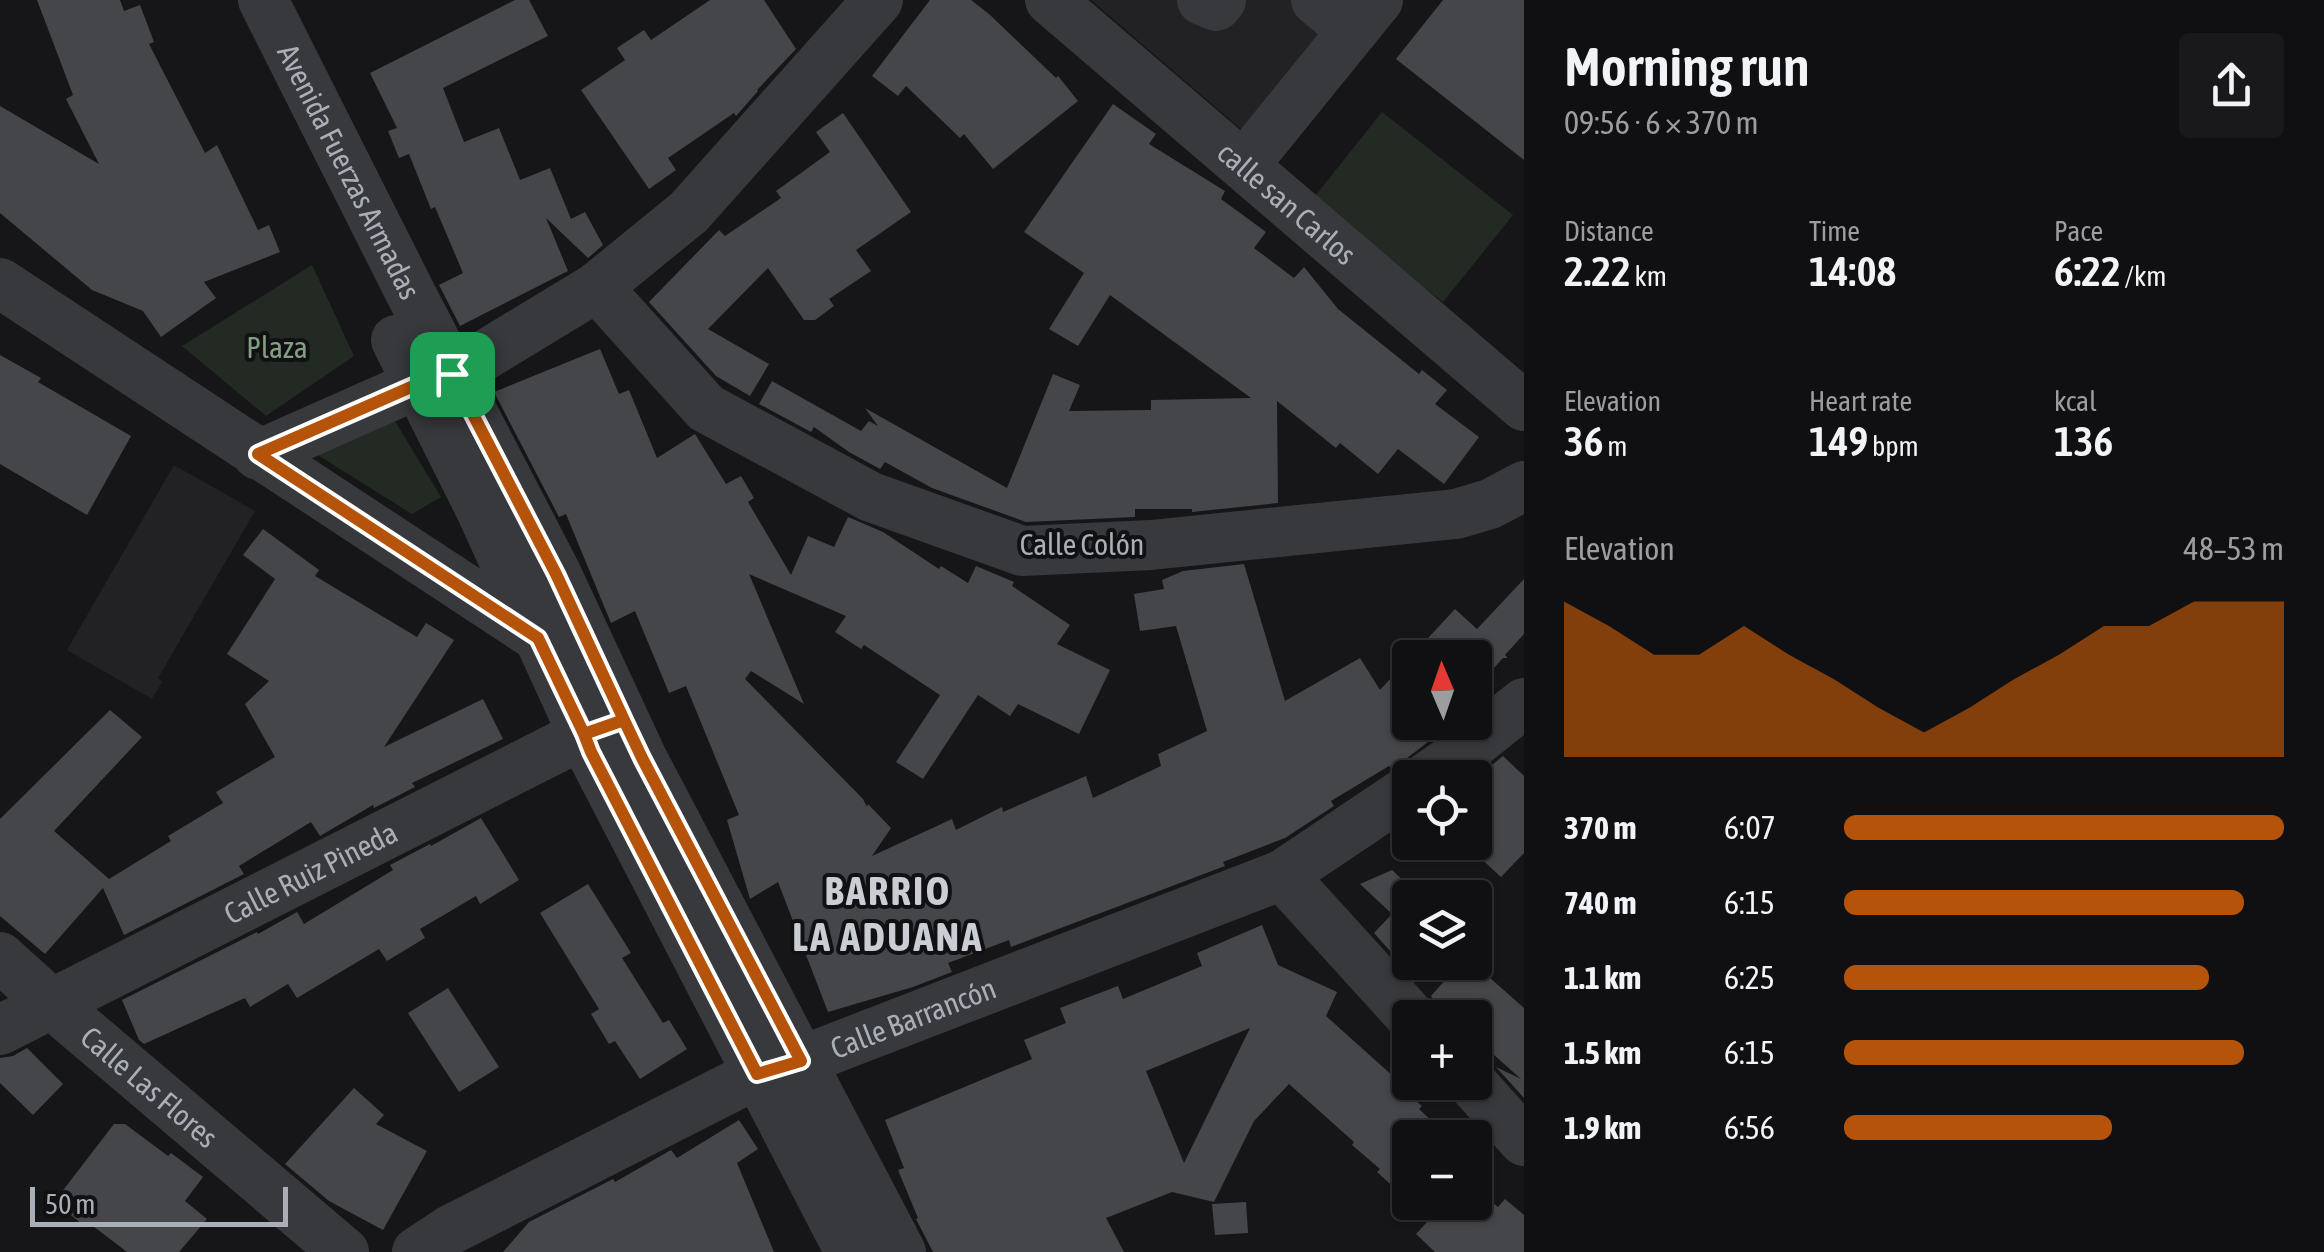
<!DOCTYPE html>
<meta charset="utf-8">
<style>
:root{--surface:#101012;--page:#19191b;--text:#f1f3f6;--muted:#9c9d9f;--line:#303032;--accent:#b45309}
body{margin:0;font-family:"Asap Condensed",sans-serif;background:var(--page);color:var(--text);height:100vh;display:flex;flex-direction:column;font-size:38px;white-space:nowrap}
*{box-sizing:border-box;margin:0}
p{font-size:32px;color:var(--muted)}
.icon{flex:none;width:55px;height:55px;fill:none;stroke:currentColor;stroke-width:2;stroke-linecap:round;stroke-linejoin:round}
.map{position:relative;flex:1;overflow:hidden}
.panel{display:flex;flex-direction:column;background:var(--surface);width:800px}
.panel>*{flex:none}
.needle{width:65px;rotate:358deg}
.fabs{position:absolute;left:1392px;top:640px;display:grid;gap:20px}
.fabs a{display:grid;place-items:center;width:100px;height:100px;border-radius:10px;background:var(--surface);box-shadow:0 2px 8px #0004,0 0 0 2px var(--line);font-size:50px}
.scale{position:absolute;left:30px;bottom:25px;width:258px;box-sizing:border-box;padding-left:10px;border:5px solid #aaaeb6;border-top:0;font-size:28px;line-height:35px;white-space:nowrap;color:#aaaeb6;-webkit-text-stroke:8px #111113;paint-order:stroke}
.pin{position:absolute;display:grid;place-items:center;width:85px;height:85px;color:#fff;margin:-42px;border-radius:20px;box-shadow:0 5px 15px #0006}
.round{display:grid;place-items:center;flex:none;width:105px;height:105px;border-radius:10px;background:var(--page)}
.headline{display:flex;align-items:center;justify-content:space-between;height:170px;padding:0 40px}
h1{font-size:55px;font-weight:600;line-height:75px}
.metrics{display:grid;grid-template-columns:repeat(3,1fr);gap:15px;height:170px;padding:10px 40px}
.metrics div{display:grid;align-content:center}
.metrics b{font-size:42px;font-weight:600}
.metrics small{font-size:28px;font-weight:400}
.metrics p{font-size:28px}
.chart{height:280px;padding:20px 40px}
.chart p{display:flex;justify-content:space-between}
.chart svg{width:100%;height:180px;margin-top:10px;fill:var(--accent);opacity:.7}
ul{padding:0 40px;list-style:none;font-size:32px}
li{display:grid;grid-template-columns:160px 120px 1fr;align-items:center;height:75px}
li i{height:25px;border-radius:12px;background:var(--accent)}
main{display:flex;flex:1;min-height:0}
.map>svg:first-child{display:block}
.built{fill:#222225}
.green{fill:#232a23}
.building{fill:#45464a;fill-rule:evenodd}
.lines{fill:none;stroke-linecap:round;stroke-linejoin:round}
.minor{stroke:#38393c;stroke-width:50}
.route-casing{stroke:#fff;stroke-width:20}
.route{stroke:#b45309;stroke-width:12}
.labels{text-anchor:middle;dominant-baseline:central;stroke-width:8;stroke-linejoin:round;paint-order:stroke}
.street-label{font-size:30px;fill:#aaaeb6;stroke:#111113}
.park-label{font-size:30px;fill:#839f83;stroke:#111113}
.district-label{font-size:40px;font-weight:bold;letter-spacing:2.5px;fill:#cacdd3;stroke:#111113}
</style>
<main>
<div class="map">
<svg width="1524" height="1252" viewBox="0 0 1524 1252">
<rect width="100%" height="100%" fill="#161618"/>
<g class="built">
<path d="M1091,0H1350L1243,131Z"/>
<path d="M174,465L255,511L158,678L162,682L152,699L67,650Z"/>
</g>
<g class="green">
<path d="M1382,112L1513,215L1443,302L1312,200Z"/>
<path d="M312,265L354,356L266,416L182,346Z"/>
<path d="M390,413L441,497L412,514L316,454Z"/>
</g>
<g class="building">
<path d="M37,0H120L124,11L140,5L154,42L149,44L205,153L217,145L258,230L269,225L280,252L204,282L216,298L161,337L143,311L92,290L0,213V106L99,164L66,99L73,95Z"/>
<path d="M515,0H529L548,36L443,88L464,142L499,128L520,180L550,168L571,219L585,212L603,245L588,258L546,218L568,271L460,326L439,285L463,273L435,207L431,209L409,154L399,158L388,131L397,128L370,73Z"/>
<path d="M710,0H764L796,49L757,90L758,91L736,116L734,113L668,158L676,170L649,189L581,90L625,60L617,48L644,30L651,40Z"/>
<path d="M930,0H971L989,14L1056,78L1058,76L1078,101L993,169L964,134L960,138L906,86L898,96L872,76Z"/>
<path d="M1443,0H1524V160L1396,59Z"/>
<path d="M1113,104L1156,134L1149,144L1225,191L1221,199L1266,232L1254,248L1294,278L1304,267L1338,309L1419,374L1422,370L1447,390L1435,404L1479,437L1444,484L1398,449L1378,474L1340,443L1336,448L1277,401L1278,503L1192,512V509H1135V517L1026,522L932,488L885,462L880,469L849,452L814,427L811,432L759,404L772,381L861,431L869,421L878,426L865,408L1007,488L1053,374L1080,385L1069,411L1151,410V400L1251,398L1110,295L1078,346L1049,329L1084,273L1024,232Z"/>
<path d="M843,113L911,212L856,250L871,271L829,299L834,306L815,320H804L768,268L708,329L769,364L750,396L716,376L649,302L719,230L725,236L781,198L776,191L830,152L816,132Z"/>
<path d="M600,349L619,394L629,390L657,458L695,434L726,484L741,476L754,498L748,502L791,575L808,536L834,547L848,517L883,532L939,569L941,566L968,583L976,566L1014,582L1012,586L1070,625L1057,644L1110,670L1079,734L1018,704L1010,716L978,695L923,779L896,762L940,695L864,645L861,649L835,632L846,616L749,574L804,704L751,671L745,679L863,799L867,807L868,804L891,828L872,856L952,819L956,830L1002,807L1003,812L1086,776L1093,798L1161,766L1158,754L1207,731L1176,626L1140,631L1134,594L1164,589L1162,580L1183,571L1244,564L1285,701L1360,658L1380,690L1455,609L1477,629L1524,579V634L1505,655L1508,658H1503L1475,689V658H1410V722H1454L1407,758L1390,767L1389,766L1331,801L1334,806L1285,838L1223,862L1225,866L1053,931L1011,947L1009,940L948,963L952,972L913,987L828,1012L778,882L750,899L727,820L739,815L686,686L669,693L635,611L611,623L566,514L559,517L494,392Z"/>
<path d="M0,355L41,378L38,382L131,436L87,515L0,464Z"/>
<path d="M263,529L319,570L315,576L417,637L426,623L454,640L384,747L483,699L503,739L412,783L415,787L374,808L373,805L320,836L311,822L239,866L244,874L124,935L103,888L45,954L0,916V819L110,710L142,737L54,831L109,879L171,841L168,836L223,803L216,792L275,757L245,704L269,681L227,654L275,579L243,555Z"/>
<path d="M1503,756L1524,776V853L1501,877L1475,853V779Z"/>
<path d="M481,818L519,880L480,904L476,896L420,929L425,938L387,961L379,949L297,998L288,984L250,1007L245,998L144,1044L139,1040L122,1000L257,932L258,934L297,912L304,924L393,870L390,865L430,844L431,846Z"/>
<path d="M1392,870L1410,887V973L1374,933L1392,914L1360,884Z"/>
<path d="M588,884L631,953L622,958L663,1023L669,1020L687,1049L640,1079L615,1041L609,1044L591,1014L599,1009L540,913Z"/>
<path d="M1262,925L1278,965L1337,992L1326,1016L1394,1077L1392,1079L1422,1106L1419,1109L1450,1138H1410V1202L1377,1172L1380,1169L1352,1145L1354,1142L1289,1084L1254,1121L1214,1202L1172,1192L1106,1218L1124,1252H933L916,1219L918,1218L898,1170L904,1168L885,1120L1032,1059L1024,1040L1066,1023L1060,1008L1118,986L1123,999L1202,966L1197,953ZM1250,1028L1184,1163L1146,1071Z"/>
<path d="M1461,962H1472L1524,1008V1098L1496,1067L1521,1079L1475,1038V1018H1451L1437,1005L1431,996Z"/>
<path d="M448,988L499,1067L459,1092L408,1013Z"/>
<path d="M27,1048L63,1084L33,1115L0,1083V1058L13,1056Z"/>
<path d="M354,1088L384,1115L376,1124L427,1151L383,1230L329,1201L285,1164Z"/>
<path d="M739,1120L758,1149L737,1163L774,1252H503L529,1222L613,1179L615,1182L671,1150L677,1158Z"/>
<path d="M114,1124H125L168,1156L171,1153L203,1177L185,1201L207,1219L179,1252H127L89,1223L86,1227L54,1202Z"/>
<path d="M1505,1199L1524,1215V1252H1435L1416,1234L1427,1222L1405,1202H1492L1498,1207Z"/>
<path d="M1246,1202L1248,1233L1215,1235L1212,1204Z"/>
</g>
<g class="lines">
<g class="minor">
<path id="s1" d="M263,0L412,296L556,573L642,758L901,1252"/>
<path id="s2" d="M1050,0L1524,406"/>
<path d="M1202,0L1216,6L1221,0"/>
<path d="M1316,0L1353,31"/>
<path d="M1244,165L1378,0"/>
<path d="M0,283L540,638"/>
<path d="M597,287L706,408L871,497L1022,551L1151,545L1456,514L1490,504L1524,486"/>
<path d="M396,340L480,508L591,752L850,1252"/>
<path d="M258,455L418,384L452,375L597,287L689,212L878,0"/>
<path d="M1426,778L1459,755L1524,703"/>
<path d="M1282,875L1412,1018"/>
<path id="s3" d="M0,957L53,1005L344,1252"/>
<path id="s4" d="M0,1030L584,734L612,724"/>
<path d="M1471,1082L1524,1141"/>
<path id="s5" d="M417,1252L452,1229L757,1074L801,1061L1282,875L1410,789"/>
</g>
</g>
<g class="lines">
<defs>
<path id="route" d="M452,374L418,384L258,454L538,638L584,734L624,720L642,758L801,1061L757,1074L591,752L584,734L624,720L556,574L452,374"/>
</defs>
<use href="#route" class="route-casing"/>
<use href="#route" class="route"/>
</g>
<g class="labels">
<g class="street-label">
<text stroke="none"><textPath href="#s1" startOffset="192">Avenida Fuerzas Armadas</textPath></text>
<text stroke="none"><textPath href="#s2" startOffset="312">calle san Carlos</textPath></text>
<text x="1082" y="544">Calle Colón</text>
<text stroke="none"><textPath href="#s4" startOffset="348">Calle Ruiz Pineda</textPath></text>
<text stroke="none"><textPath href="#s5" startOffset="550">Calle Barrancón</textPath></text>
<text stroke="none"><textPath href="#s3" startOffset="198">Calle Las Flores</textPath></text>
</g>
<g class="park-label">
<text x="277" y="347">Plaza</text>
</g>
<g class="district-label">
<text x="888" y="890">BARRIO<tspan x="888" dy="46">LA ADUANA</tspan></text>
</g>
</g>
</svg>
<div class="fabs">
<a><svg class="needle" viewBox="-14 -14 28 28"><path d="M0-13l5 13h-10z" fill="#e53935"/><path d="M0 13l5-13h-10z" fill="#9c9d9f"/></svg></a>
<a><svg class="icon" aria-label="locate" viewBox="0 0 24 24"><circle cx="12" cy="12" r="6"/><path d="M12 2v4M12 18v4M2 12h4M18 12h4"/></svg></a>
<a><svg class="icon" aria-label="layers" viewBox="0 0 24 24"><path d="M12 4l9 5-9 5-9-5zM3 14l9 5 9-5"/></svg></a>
<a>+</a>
<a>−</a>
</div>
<div class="scale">50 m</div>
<div class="pin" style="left:452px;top:374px;background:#1e9e55"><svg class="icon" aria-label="arrive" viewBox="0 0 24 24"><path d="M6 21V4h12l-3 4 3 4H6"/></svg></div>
</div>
<section class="panel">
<div class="headline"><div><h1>Morning run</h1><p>09:56 · 6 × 370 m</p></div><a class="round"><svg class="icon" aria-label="share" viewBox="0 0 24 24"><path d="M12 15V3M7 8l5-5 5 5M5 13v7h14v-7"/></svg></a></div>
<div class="metrics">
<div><p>Distance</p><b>2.22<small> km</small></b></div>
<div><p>Time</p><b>14:08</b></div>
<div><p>Pace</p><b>6:22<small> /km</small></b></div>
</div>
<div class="metrics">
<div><p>Elevation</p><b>36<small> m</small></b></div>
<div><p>Heart rate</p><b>149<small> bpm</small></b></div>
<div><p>kcal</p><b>136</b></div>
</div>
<div class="chart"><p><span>Elevation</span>48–53 m</p>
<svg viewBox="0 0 160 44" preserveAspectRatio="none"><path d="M0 44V6L10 12L20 19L30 19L40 12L50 19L60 25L70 32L80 38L90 32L100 25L110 19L120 12L130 12L140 6L150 6L160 6V44z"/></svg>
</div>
<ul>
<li><b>370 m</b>6:07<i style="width:100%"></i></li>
<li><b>740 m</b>6:15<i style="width:91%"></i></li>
<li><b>1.1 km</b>6:25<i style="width:83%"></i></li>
<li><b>1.5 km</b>6:15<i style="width:91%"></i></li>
<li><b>1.9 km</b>6:56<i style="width:61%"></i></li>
</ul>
</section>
</main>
